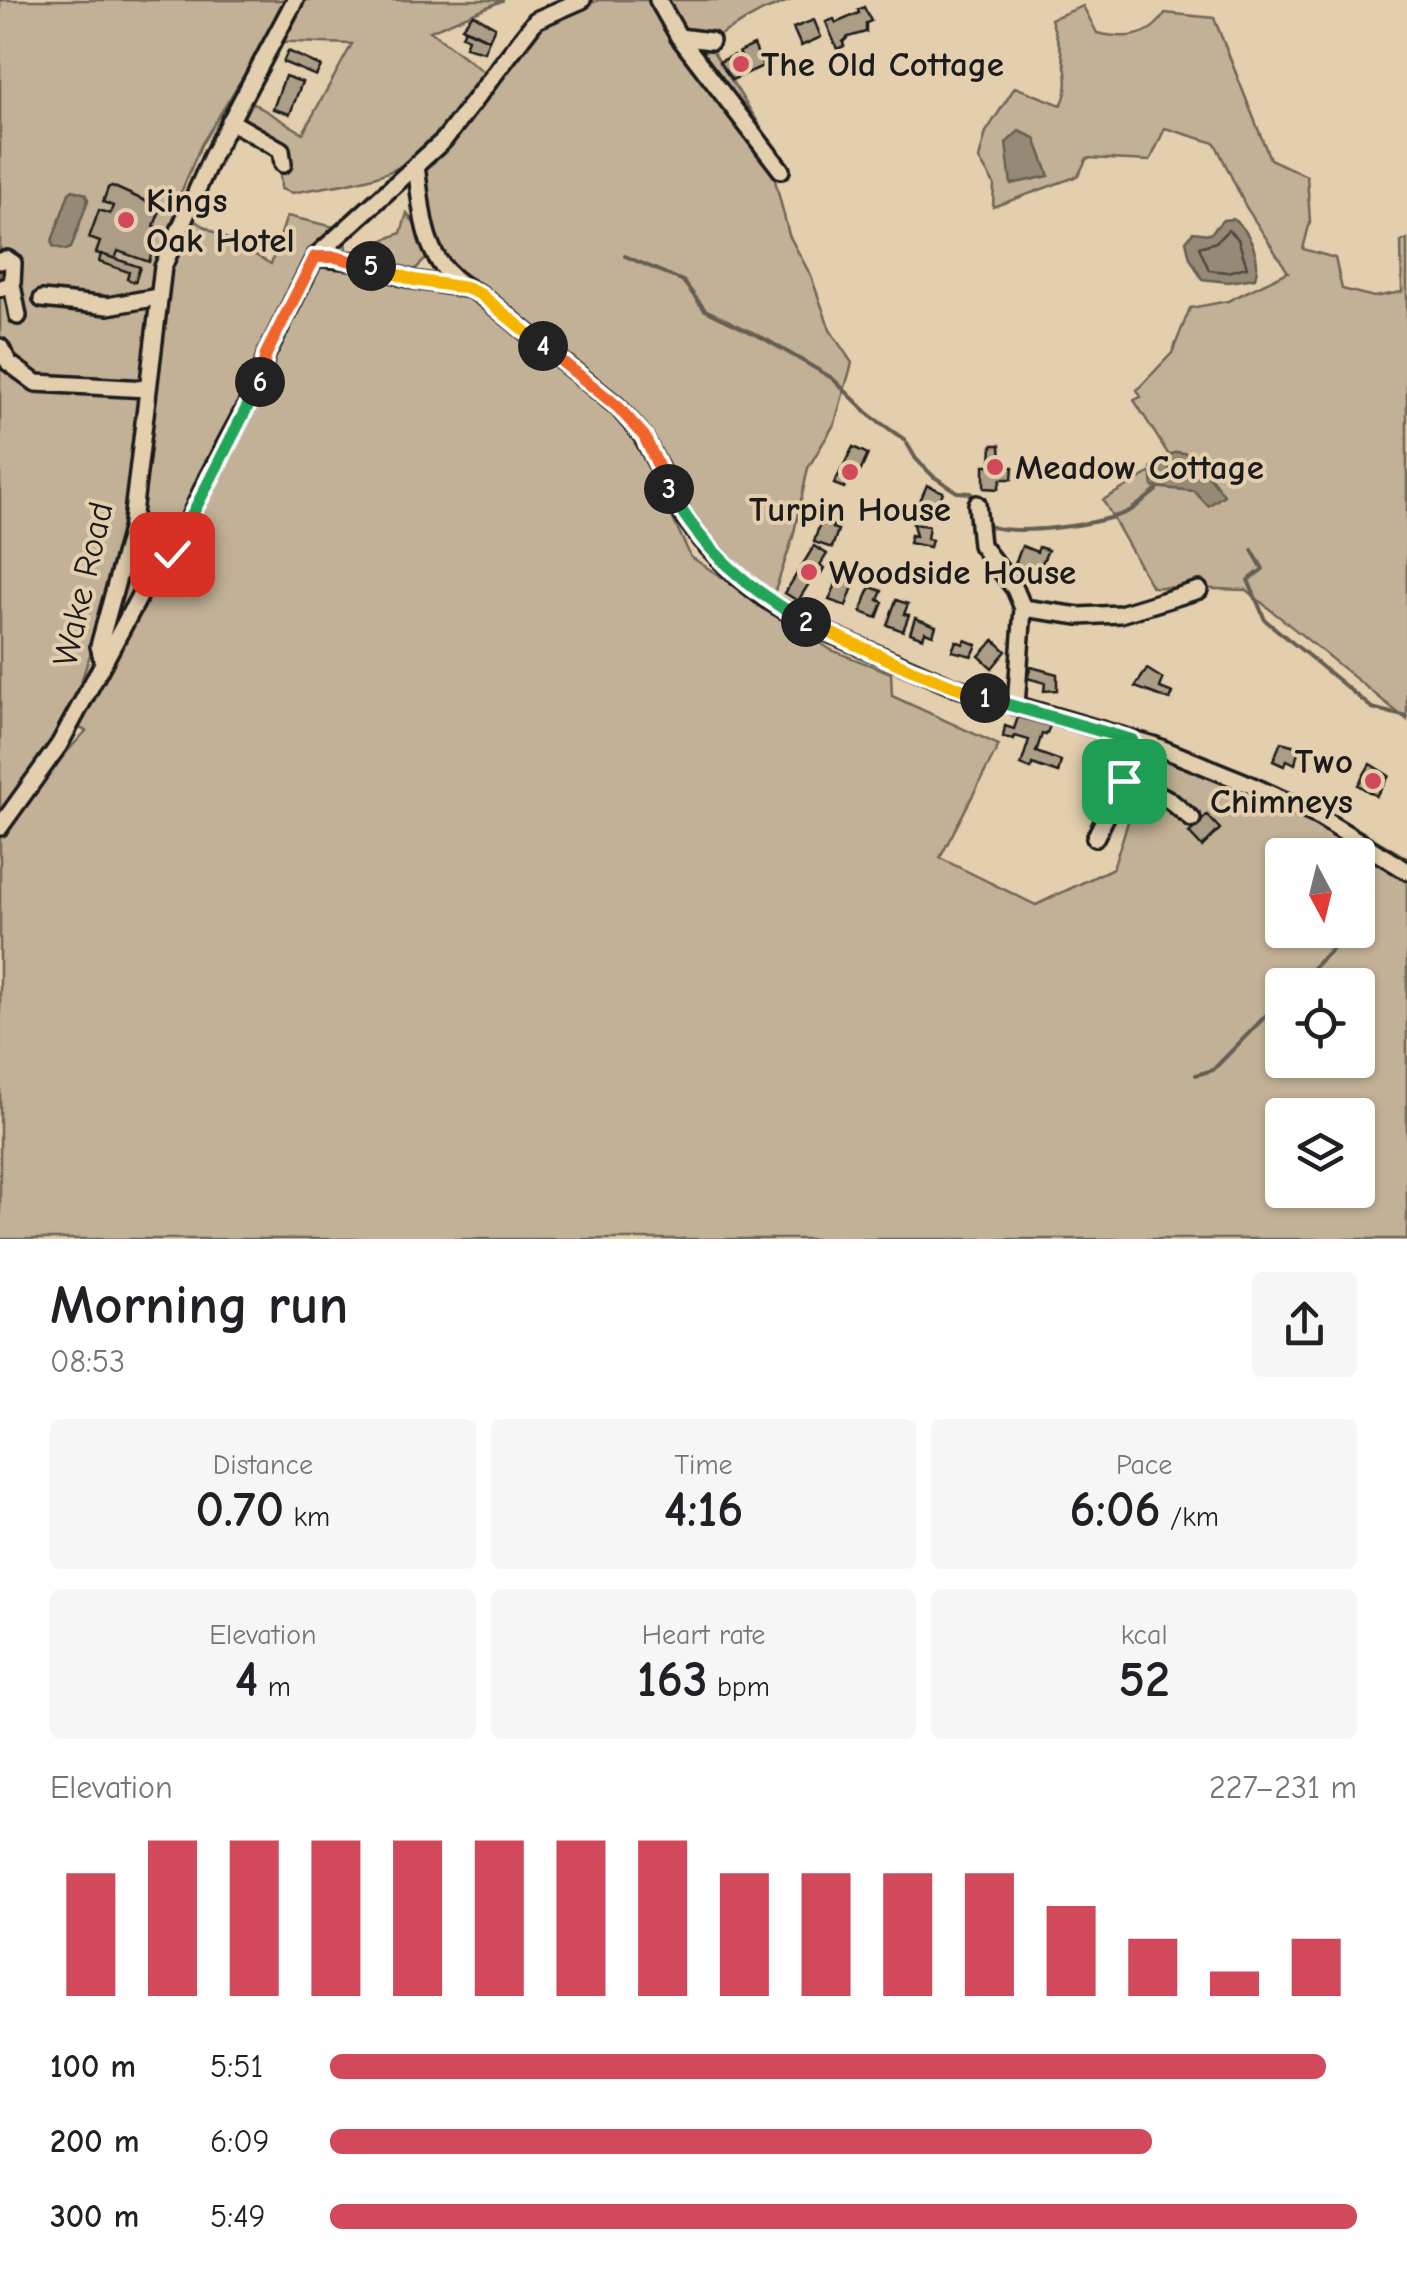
<!DOCTYPE html>
<meta charset="utf-8">
<style>
:root{--surface:#fff;--page:#f6f6f6;--text:#202124;--muted:#757577;--accent:#d1495b}
body{margin:0;font-family:"Comic Neue",sans-serif;background:var(--page);color:var(--text);height:100vh;display:flex;flex-direction:column;font-size:38px;white-space:nowrap}
*{box-sizing:border-box;margin:0}
p{font-size:32px;color:var(--muted)}
.icon{flex:none;width:55px;height:55px;fill:none;stroke:currentColor;stroke-width:2;stroke-linecap:round;stroke-linejoin:round}
.map{position:relative;height:1239px;overflow:hidden}
.sheet{display:flex;flex-direction:column;background:var(--surface);flex:1}
.sheet>*{flex:none}
.needle{width:65px;rotate:173deg}
.tools{position:absolute;left:1265px;top:838px;display:grid;gap:20px}
.tools a{display:grid;place-items:center;width:110px;height:110px;border-radius:10px;background:var(--surface);box-shadow:0 2px 8px #0004;font-size:50px}
.pin{position:absolute;display:grid;place-items:center;width:85px;height:85px;color:#fff;margin:-42px;border-radius:20px;box-shadow:0 5px 15px #0006}
.km{position:absolute;width:50px;height:50px;margin:-25px;border-radius:50%;background:#222;color:#fff;font-size:28px;line-height:50px;text-align:center}
.round{display:grid;place-items:center;flex:none;width:105px;height:105px;border-radius:10px;background:var(--page)}
.headline{display:flex;align-items:center;justify-content:space-between;height:170px;padding:0 50px}
h1{font-size:55px;font-weight:800;line-height:75px}
.metrics{display:grid;grid-template-columns:repeat(3,1fr);gap:15px;height:170px;padding:10px 50px}
.metrics div{display:grid;align-content:center;border-radius:10px;background:var(--page);text-align:center}
.metrics b{font-size:50px;font-weight:800}
.metrics small{font-size:28px;font-weight:400}
.metrics p{font-size:28px}
.chart{height:280px;padding:20px 50px}
.chart p{display:flex;justify-content:space-between}
.chart svg{width:100%;height:180px;margin-top:10px;stroke:var(--accent);stroke-width:6}
ul{padding:0 50px;list-style:none;font-size:32px}
li{display:grid;grid-template-columns:160px 120px 1fr;align-items:center;height:75px}
li i{height:25px;border-radius:12px;background:var(--accent)}
.map>svg:first-child{display:block}
.green{fill:#c2b196;stroke:#6f6659;stroke-width:2.5;fill-rule:evenodd}
.water{fill:#968a76;stroke:#655e52;stroke-width:2.5}
.lines{fill:none;stroke-linecap:round;stroke-linejoin:round}
.shore{stroke:#4d4840;stroke-width:2.5}
.stream{stroke:#655e52;stroke-width:4}
.building{fill:#ac9d86;stroke:#1c1c1c;stroke-width:2.5}
.minor-casing{stroke:#1c1c1c;stroke-width:22}
.minor{stroke:#e3cfae;stroke-width:15}
.split-1-casing{stroke:#fff;stroke-width:20}
.split-2-casing{stroke:#fff;stroke-width:20}
.split-3-casing{stroke:#fff;stroke-width:20}
.split-4-casing{stroke:#fff;stroke-width:20}
.split-5-casing{stroke:#fff;stroke-width:20}
.split-6-casing{stroke:#fff;stroke-width:20}
.split-7-casing{stroke:#fff;stroke-width:20}
.split-1{stroke:#22a559;stroke-width:12}
.split-2{stroke:#f5b400;stroke-width:12}
.split-3{stroke:#22a559;stroke-width:12}
.split-4{stroke:#f0652b;stroke-width:12}
.split-5{stroke:#f5b400;stroke-width:12}
.split-6{stroke:#f0652b;stroke-width:12}
.split-7{stroke:#22a559;stroke-width:12}
.poi-dot{fill:#d1495b;stroke:#e3cfae;stroke-width:4}
.labels{text-anchor:middle;dominant-baseline:central;stroke-width:8;stroke-linejoin:round;paint-order:stroke}
.poi-label{font-size:35px;font-weight:bold;fill:#1c1c1c;stroke:#e3cfae;text-anchor:start}
.street-label{font-size:35px;fill:#1c1c1c;stroke:#e3cfae}
</style>
<div class="map">
<svg width="1407" height="1239" viewBox="0 0 1407 1239">
<rect width="100%" height="100%" fill="#e3cfae"/>
<filter id="ink" filterUnits="userSpaceOnUse"><feTurbulence type="fractalNoise" baseFrequency=".01" numOctaves="2"/><feDisplacementMap in="SourceGraphic" scale="20" xChannelSelector="R" yChannelSelector="G"/><feConvolveMatrix kernelMatrix="1 2 1 2 8 2 1 2 1" color-interpolation-filters="sRGB"/></filter>
<g filter="url(#ink)">
<g class="green">
<path d="M0,0H504L430,31L484,72C466,98 449,132 424,152C386,182 337,184 292,193L281,189C281,151 266,153 236,134L251,102L303,133L352,44L265,41L201,145L174,209L271,264L287,216L343,229L347,255L401,233L407,213L433,252L398,286L469,299L593,393L627,431L643,456L691,557L831,650L891,673L892,696L999,745L940,858L1036,905L1113,868L1153,745L1324,809L1407,858V1239H0V834L37,785L86,731L75,726L110,596L67,723L0,812ZM1282,855H1358V930H1282ZM1282,985H1358V1060H1282ZM1282,1115H1358V1190H1282Z"/>
<path d="M599,0H791L763,11L707,42L773,146L774,176L789,235L811,276L830,330L852,363L835,423L808,468L793,537L773,597L729,563L702,536L637,422L457,275L436,253L422,192L425,174L431,161L537,28L558,14Z"/>
<path d="M1083,6L1097,33C1124,39 1150,39 1165,13L1214,18L1270,159L1307,176L1310,222L1303,249L1335,258L1342,289L1374,297L1402,292L1401,242L1407,239V720L1246,590L1152,587L1103,500L1172,460L1134,400L1141,397L1137,390L1172,353L1190,308L1228,301L1288,272L1246,207L1215,143L1165,128L1150,161L1087,158L1078,176L993,207L994,184L979,159L986,132L1015,87L1061,105C1076,81 1058,44 1051,19Z"/>
</g>
<g class="water">
<path d="M1019,131L1035,138L1049,176L1011,184L1006,143Z"/>
<path d="M73,190L86,194L88,200L71,248L66,250L53,246L52,241L69,193Z"/>
<path d="M1233,219C1249,229 1262,259 1255,278L1228,282L1202,279L1190,258L1186,241L1193,232L1210,234L1223,220Z"/>
<path d="M1177,452L1191,454L1169,470L1177,479L1195,458L1224,495L1208,506L1194,491L1153,487L1151,469L1158,459Z"/>
</g>
<g class="lines">
<path class="shore" d="M1228,230L1238,239L1247,267L1227,272L1209,270L1199,247L1216,242Z"/>
<g class="stream">
<path d="M625,256L683,281L705,310L763,338L832,378L872,417L905,440L916,459L933,476L957,492L971,493L969,511L972,514"/>
<path d="M983,523C1004,539 1108,524 1131,510C1140,504 1149,496 1157,490"/>
<path d="M1252,550L1263,569L1248,580L1265,620L1372,708L1407,717"/>
<path d="M1296,985L1333,948"/>
<path d="M1196,1075L1213,1070L1282,999"/>
</g>
</g>
<g class="building">
<path d="M864,7L871,21L866,23V32L848,37L843,42L844,46L837,49L826,22L834,19L836,23L859,13L858,10Z"/>
<path d="M473,14L495,27L489,40L462,27Z"/>
<path d="M814,20L821,37L801,46L793,28Z"/>
<path d="M465,29L489,40L484,52L465,47L468,39L462,36Z"/>
<path d="M754,45L763,66L732,80L719,62L734,55L736,59L741,56L739,52Z"/>
<path d="M288,51L321,66L316,76L283,62Z"/>
<path d="M285,76L302,82L290,114L273,109Z"/>
<path d="M112,186L161,208L154,226L159,228L149,262L118,251L115,259L96,253L100,242L89,238L99,210L110,214L113,206L103,202L108,188Z"/>
<path d="M101,254L140,267L135,282L127,279L129,272L99,262Z"/>
<path d="M992,445H1000L1001,464L998,467H1013L1012,479H1001L998,489L984,488V465H991Z"/>
<path d="M853,447L868,454L855,484L847,481L844,488L834,484Z"/>
<path d="M927,485L943,492L934,516L917,508Z"/>
<path d="M823,514L835,518L832,528L838,530L832,548L814,542Z"/>
<path d="M913,524L929,526L927,539L932,540L930,547L909,543L911,535L916,536Z"/>
<path d="M814,546L827,554L820,565L824,568L817,580L813,577L798,601L785,593Z"/>
<path d="M1022,546L1037,552L1039,547L1048,550L1038,572L1015,564Z"/>
<path d="M844,576L855,581L846,606L829,600L836,584L840,585Z"/>
<path d="M870,587L882,591L878,600L883,602L877,618L861,612Z"/>
<path d="M896,600L908,604L904,614L909,615L903,631L887,625Z"/>
<path d="M915,618L936,626L933,635L925,632L923,638L910,633Z"/>
<path d="M965,640L977,645L972,656L952,651L956,641L963,644Z"/>
<path d="M994,640L1006,651L992,668L979,656Z"/>
<path d="M1031,667L1057,674V690L1044,691L1045,683L1027,678Z"/>
<path d="M1147,669L1163,679L1160,688L1173,693L1170,700L1135,687Z"/>
<path d="M1018,717L1050,726L1046,735L1042,734L1036,752L1061,761L1058,773L1032,764L1031,769L1021,765L1029,740L1015,736L1014,739L1003,737L1005,726L1014,729Z"/>
<path d="M1281,742L1299,747L1295,764L1287,760L1284,766L1273,761Z"/>
<path d="M1370,764L1389,776L1376,796L1358,785Z"/>
<path d="M1207,815L1220,829L1202,847L1189,833Z"/>
</g>
<g class="lines">
<defs>
<g id="minor">
<path d="M658,0L679,37L781,170"/>
<path d="M679,37L711,41"/>
<path d="M230,121L281,150L283,164"/>
<path d="M416,166C424,220 421,268 480,294L618,407L643,436L683,515L701,540L735,575L767,600L812,626L954,687L1153,745L1244,782L1316,815L1407,871"/>
<path d="M315,257L353,261L414,280L466,288"/>
<path d="M0,261L7,259L13,263L12,285L0,288"/>
<path d="M12,285L18,316"/>
<path d="M42,299L108,306L158,297"/>
<path d="M0,347L9,363L36,383L147,389"/>
<path d="M977,504L981,545L1015,589L1023,608L1016,706"/>
<path d="M1023,608L1079,616L1120,614L1199,590"/>
<path d="M103,662L99,646L131,530L163,267L213,154L295,0"/>
<path d="M1125,775L1168,799L1192,819"/>
<path d="M0,827L59,745L152,573L177,546L208,477L260,380L266,355L315,257L444,140L536,20L582,0"/>
<path d="M1095,838L1124,781L1132,740"/>
</g>
</defs>
<use href="#minor" class="minor-casing"/>
<use href="#minor" class="minor"/>
</g>
</g>
<g class="lines" filter="url(#ink)">
<defs>
<path id="split-1" d="M985,698L1132,740L1124,781"/>
<path id="split-2" d="M806,622L912,670L985,698"/>
<path id="split-3" d="M669,489C701,549 748,589 806,622"/>
<path id="split-4" d="M543,346L618,407L644,436L669,489"/>
<path id="split-5" d="M371,266L414,280L466,288L480,294L543,346"/>
<path id="split-6" d="M260,382L266,354L315,257H335L371,266"/>
<path id="split-7" d="M172,554L260,382"/>
</defs>
<use href="#split-1" class="split-1-casing"/>
<use href="#split-2" class="split-2-casing"/>
<use href="#split-3" class="split-3-casing"/>
<use href="#split-4" class="split-4-casing"/>
<use href="#split-5" class="split-5-casing"/>
<use href="#split-6" class="split-6-casing"/>
<use href="#split-7" class="split-7-casing"/>
<use href="#split-1" class="split-1"/>
<use href="#split-2" class="split-2"/>
<use href="#split-3" class="split-3"/>
<use href="#split-4" class="split-4"/>
<use href="#split-5" class="split-5"/>
<use href="#split-6" class="split-6"/>
<use href="#split-7" class="split-7"/>
</g>
<g class="poi-dot">
<circle cx="741" cy="64" r="10"/>
<circle cx="126" cy="220" r="10"/>
<circle cx="995" cy="467" r="10"/>
<circle cx="850" cy="472" r="10"/>
<circle cx="809" cy="572" r="10"/>
<circle cx="1373" cy="781" r="10"/>
</g>
<g class="labels">
<g class="poi-label">
<text x="761" y="64">The Old Cottage</text>
<text x="146" y="200">Kings<tspan x="146" dy="40">Oak Hotel</tspan></text>
<text x="1015" y="467">Meadow Cottage</text>
<text x="850" y="509" text-anchor="middle">Turpin House</text>
<text x="829" y="572">Woodside House</text>
<text x="1353" y="761" text-anchor="end">Two<tspan x="1353" dy="40">Chimneys</tspan></text>
</g>
<g class="street-label">
<text transform="translate(83 584) rotate(-77)">Wake Road</text>
</g>
</g>
</svg>
<div class="tools">
<a><svg class="needle" viewBox="-14 -14 28 28"><path d="M0-13l5 13h-10z" fill="#e53935"/><path d="M0 13l5-13h-10z" fill="#757577"/></svg></a>
<a><svg class="icon" aria-label="locate" viewBox="0 0 24 24"><circle cx="12" cy="12" r="6"/><path d="M12 2v4M12 18v4M2 12h4M18 12h4"/></svg></a>
<a><svg class="icon" aria-label="layers" viewBox="0 0 24 24"><path d="M12 4l9 5-9 5-9-5zM3 14l9 5 9-5"/></svg></a>
</div>
<div class="pin" style="left:1124px;top:781px;background:#1e9e55"><svg class="icon" aria-label="arrive" viewBox="0 0 24 24"><path d="M6 21V4h12l-3 4 3 4H6"/></svg></div>
<div class="pin" style="left:172px;top:554px;background:#d93025"><svg class="icon" aria-label="check" viewBox="0 0 24 24"><path d="M5 12l5 5 9-10"/></svg></div>
<b class="km" style="left:985px;top:698px">1</b>
<b class="km" style="left:806px;top:622px">2</b>
<b class="km" style="left:669px;top:489px">3</b>
<b class="km" style="left:543px;top:346px">4</b>
<b class="km" style="left:371px;top:266px">5</b>
<b class="km" style="left:260px;top:382px">6</b>
</div>
<section class="sheet">
<div class="headline"><div><h1>Morning run</h1><p>08:53</p></div><a class="round"><svg class="icon" aria-label="share" viewBox="0 0 24 24"><path d="M12 15V3M7 8l5-5 5 5M5 13v7h14v-7"/></svg></a></div>
<div class="metrics">
<div><p>Distance</p><b>0.70<small> km</small></b></div>
<div><p>Time</p><b>4:16</b></div>
<div><p>Pace</p><b>6:06<small> /km</small></b></div>
</div>
<div class="metrics">
<div><p>Elevation</p><b>4<small> m</small></b></div>
<div><p>Heart rate</p><b>163<small> bpm</small></b></div>
<div><p>kcal</p><b>52</b></div>
</div>
<div class="chart"><p><span>Elevation</span>227–231 m</p>
<svg viewBox="0 0 160 44" preserveAspectRatio="none"><path d="M5 44V14M15 44V6M25 44V6M35 44V6M45 44V6M55 44V6M65 44V6M75 44V6M85 44V14M95 44V14M105 44V14M115 44V14M125 44V22M135 44V30M145 44V38M155 44V30"/></svg>
</div>
<ul>
<li><b>100 m</b>5:51<i style="width:97%"></i></li>
<li><b>200 m</b>6:09<i style="width:80%"></i></li>
<li><b>300 m</b>5:49<i style="width:100%"></i></li>
</ul>
</section>
